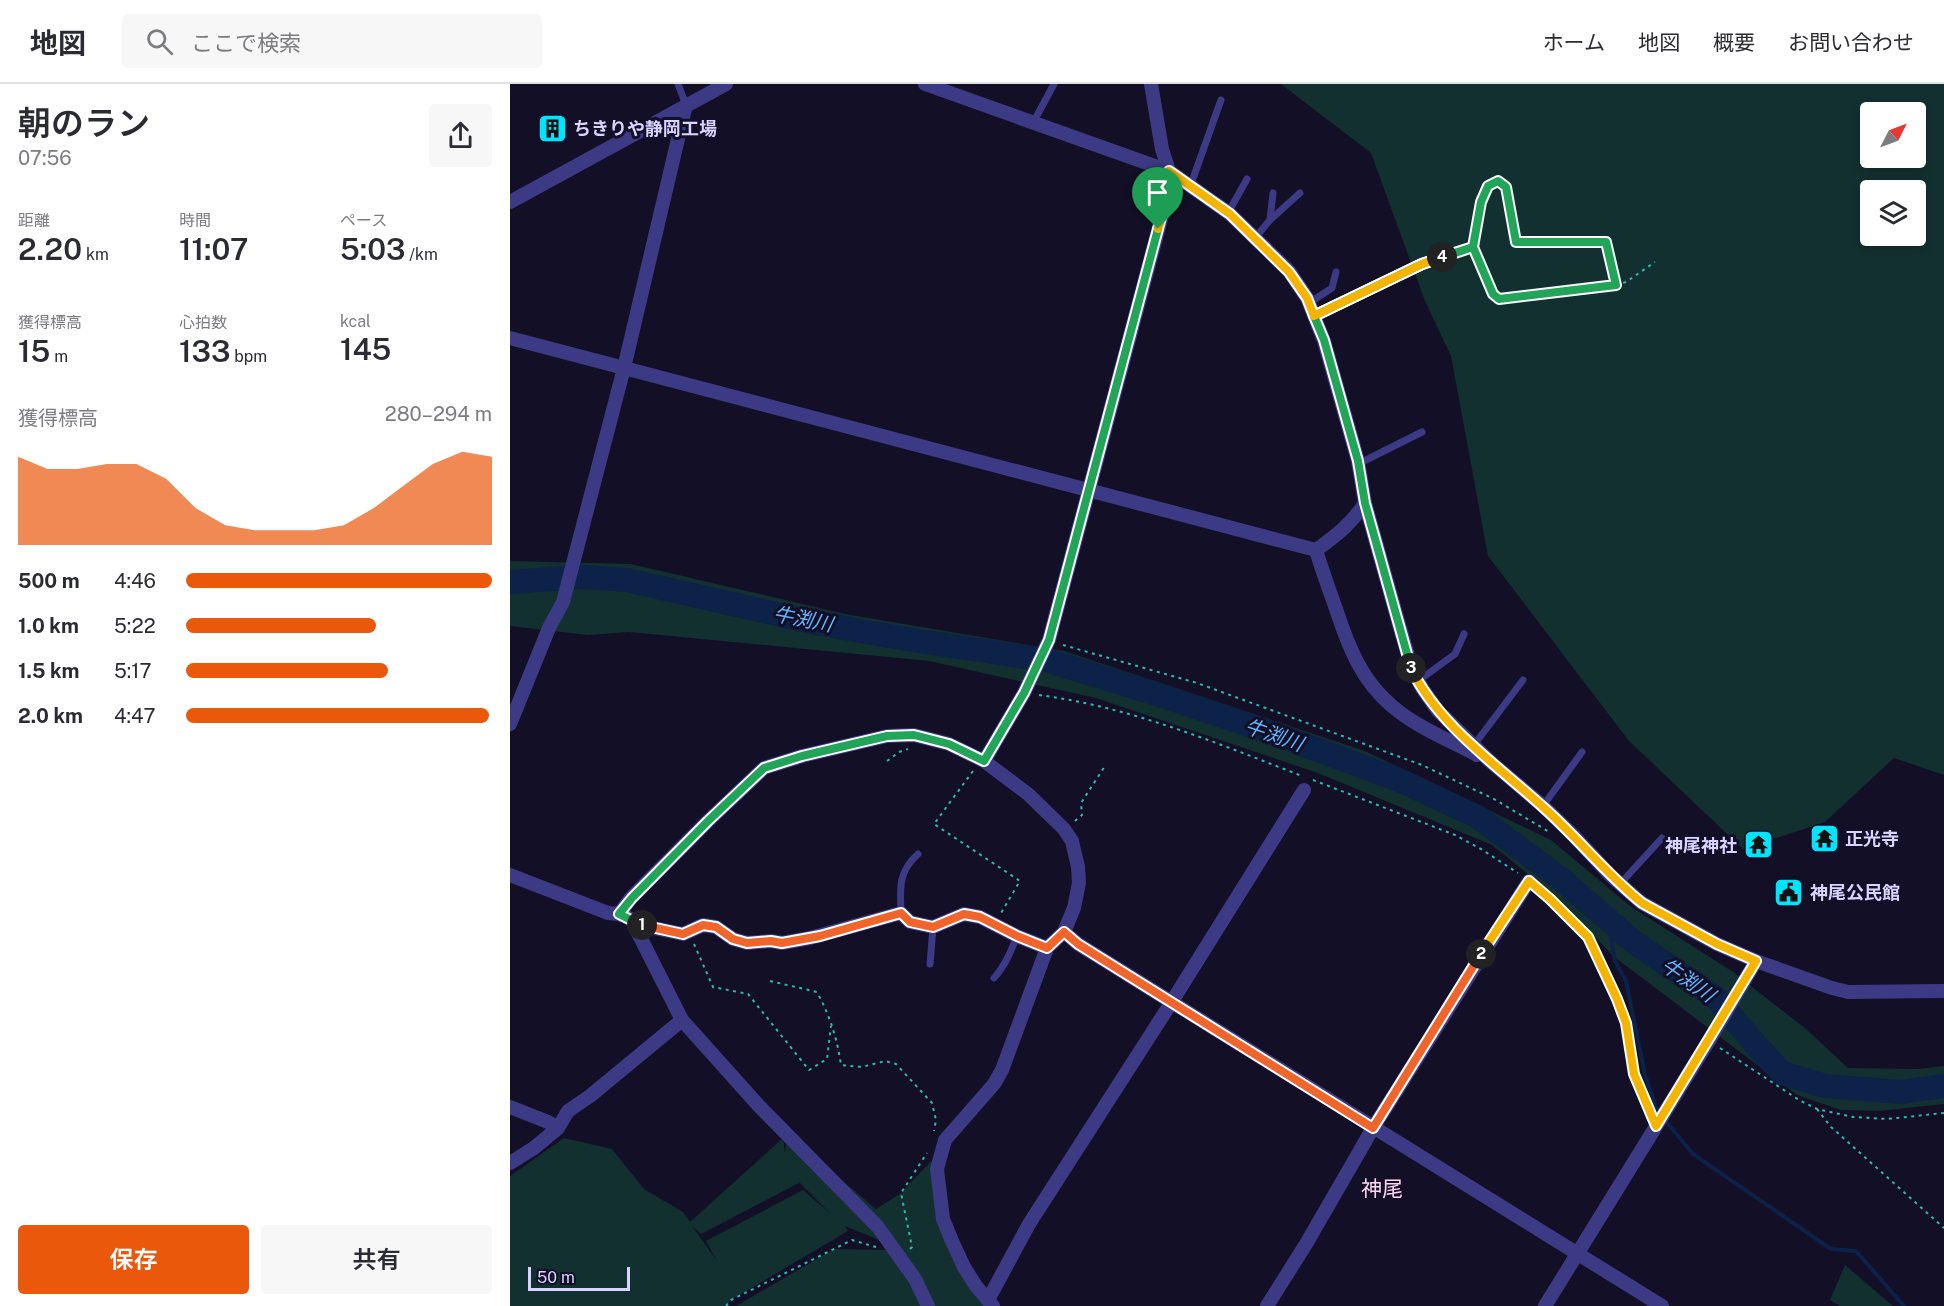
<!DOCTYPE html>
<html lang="ja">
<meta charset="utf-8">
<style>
:root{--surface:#fff;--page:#f7f7f7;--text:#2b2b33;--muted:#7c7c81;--line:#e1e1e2;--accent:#ea580c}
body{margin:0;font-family:"Public Sans","Noto Sans JP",sans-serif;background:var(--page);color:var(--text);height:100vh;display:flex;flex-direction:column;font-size:22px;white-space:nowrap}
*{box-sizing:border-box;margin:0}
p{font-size:20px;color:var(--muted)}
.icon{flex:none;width:33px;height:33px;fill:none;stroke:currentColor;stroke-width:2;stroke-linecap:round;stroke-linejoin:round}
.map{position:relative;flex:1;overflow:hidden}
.sheet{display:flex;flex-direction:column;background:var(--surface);width:510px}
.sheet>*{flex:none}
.needle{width:39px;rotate:48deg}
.controls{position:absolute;left:1350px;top:18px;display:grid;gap:12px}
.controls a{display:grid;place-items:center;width:66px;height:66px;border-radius:6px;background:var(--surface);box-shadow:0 3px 9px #0003;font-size:30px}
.scale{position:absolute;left:18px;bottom:15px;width:102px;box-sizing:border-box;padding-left:6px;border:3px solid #d9d4ff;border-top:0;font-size:16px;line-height:21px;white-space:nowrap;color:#d9d4ff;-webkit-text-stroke:4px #130f26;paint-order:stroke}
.pin{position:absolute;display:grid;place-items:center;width:51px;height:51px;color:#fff;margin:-62px -26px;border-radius:50% 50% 50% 0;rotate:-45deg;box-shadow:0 0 6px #0007}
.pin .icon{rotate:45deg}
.km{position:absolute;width:30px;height:30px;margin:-15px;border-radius:50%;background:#222;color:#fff;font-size:16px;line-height:30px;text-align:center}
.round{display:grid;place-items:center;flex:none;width:63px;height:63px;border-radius:6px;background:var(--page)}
.overview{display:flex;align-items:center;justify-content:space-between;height:102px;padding:0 18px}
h1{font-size:33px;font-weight:600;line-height:45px}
.figures{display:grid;grid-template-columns:repeat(3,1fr);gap:9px;height:102px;padding:6px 18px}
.figures div{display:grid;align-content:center}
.figures b{font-size:30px;font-weight:600}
.figures small{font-size:16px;font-weight:400}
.figures p{font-size:16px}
.chart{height:168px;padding:12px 18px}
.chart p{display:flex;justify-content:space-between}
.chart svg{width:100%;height:108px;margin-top:6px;fill:var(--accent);opacity:.7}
.primary-button{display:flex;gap:12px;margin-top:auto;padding:12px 18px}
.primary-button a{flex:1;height:69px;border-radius:6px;background:var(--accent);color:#fff;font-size:24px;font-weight:600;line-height:69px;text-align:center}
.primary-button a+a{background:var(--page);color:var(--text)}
ul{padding:0 18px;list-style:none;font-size:20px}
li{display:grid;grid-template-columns:96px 72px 1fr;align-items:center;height:45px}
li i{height:15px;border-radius:8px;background:var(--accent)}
header{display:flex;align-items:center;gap:36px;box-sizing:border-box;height:84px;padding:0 30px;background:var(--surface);border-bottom:2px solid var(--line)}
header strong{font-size:28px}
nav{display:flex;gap:33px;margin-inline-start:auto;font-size:21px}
.search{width:420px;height:54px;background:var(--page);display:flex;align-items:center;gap:15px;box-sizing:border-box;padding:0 21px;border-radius:6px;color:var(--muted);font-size:22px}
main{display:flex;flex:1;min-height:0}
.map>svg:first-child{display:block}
.green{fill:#12302f;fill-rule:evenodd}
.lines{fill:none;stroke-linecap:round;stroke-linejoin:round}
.stream{stroke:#0c2248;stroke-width:4}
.river{stroke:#0c2248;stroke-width:24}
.path{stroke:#2fb8b0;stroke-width:2;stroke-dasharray:3 4.5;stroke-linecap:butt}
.lane{stroke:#3d3a85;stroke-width:7}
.street{stroke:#3d3a85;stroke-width:14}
.split-1-casing{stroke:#fff;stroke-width:12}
.split-2-casing{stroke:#fff;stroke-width:12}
.split-3-casing{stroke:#fff;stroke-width:12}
.split-4-casing{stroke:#fff;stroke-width:12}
.split-5-casing{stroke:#fff;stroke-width:12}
.split-1{stroke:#22a559;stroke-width:8}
.split-2{stroke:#f0652b;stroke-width:8}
.split-3{stroke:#f5b400;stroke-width:8}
.split-4{stroke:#22a559;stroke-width:8}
.split-5{stroke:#f5b400;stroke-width:8}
.labels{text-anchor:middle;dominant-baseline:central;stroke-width:6;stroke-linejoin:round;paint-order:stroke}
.poi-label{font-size:18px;font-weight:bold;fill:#d9d4ff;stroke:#130f26;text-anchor:start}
.water-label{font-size:20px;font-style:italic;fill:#62b6ff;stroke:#130f26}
.quarter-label{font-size:21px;fill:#ffd6f0;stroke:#130f26}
</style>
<header>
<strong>地図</strong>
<div class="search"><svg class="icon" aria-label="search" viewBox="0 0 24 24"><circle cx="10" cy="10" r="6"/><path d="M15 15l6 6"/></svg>ここで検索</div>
<nav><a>ホーム</a><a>地図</a><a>概要</a><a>お問い合わせ</a></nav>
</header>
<main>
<section class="sheet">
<div class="overview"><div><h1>朝のラン</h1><p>07:56</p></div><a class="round"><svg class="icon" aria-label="share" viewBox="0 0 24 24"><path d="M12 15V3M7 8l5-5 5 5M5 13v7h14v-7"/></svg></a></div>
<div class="figures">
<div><p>距離</p><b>2.20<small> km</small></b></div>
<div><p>時間</p><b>11:07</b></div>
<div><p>ペース</p><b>5:03<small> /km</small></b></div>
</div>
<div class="figures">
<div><p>獲得標高</p><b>15<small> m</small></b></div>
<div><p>心拍数</p><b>133<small> bpm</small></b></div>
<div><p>kcal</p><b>145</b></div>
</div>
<div class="chart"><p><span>獲得標高</span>280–294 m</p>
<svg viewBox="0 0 160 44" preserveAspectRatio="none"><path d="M0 44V8L10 13L20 13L30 11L40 11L50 17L60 29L70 36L80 38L90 38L100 38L110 36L120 29L130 20L140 11L150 6L160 8V44z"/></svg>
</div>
<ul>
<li><b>500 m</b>4:46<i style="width:100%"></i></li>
<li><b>1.0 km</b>5:22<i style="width:62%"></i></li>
<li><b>1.5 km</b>5:17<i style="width:66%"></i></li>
<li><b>2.0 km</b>4:47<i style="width:99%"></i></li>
</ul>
<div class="primary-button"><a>保存</a><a>共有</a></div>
</section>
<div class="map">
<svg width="1434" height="1222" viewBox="0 0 1434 1222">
<rect width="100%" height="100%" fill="#130f26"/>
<g class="green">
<path d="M771,0H1434V691L1384,674L1315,738L1233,765L1119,657L978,472L941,272L915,217L861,69ZM1360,28H1406V74H1360ZM1360,106H1406V152H1360Z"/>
<path d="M0,477L121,480L335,530L554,567L855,667L1041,756L1120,822L1223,888L1296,945L1338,984L1408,985L1434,982V1020L1369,1027L1331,1026L1287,1011L1103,872L1050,816L982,761L808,689L586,614L419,577L119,548L78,551L0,542Z"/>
<path d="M277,1050L366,1125L391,1109L421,1077L456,1187L484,1222H421L376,1159L335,1142L338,1147L221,1216L216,1222H0V1092L54,1054L102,1065L134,1105L173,1128L180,1138L273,1054L275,1069ZM288,1097L322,1131L293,1106L196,1157L207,1177L182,1142L191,1150L289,1099Z"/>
<path d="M324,1165L376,1166L418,1222H226Z"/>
<path d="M1335,1181L1383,1222H1384H1330L1320,1216Z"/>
</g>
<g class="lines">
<g class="stream">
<path d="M1105,841L1100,850L1105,877L1116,897L1135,991L1146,1023L1150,1029"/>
<path d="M1154,1035L1183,1070L1273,1132L1321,1165L1346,1167L1394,1222"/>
</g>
<path class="river" d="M0,498L71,493L117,496L301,538L402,556L536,576L656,613L759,648L887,695L968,733L1051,795L1125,859L1205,913L1247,962L1272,989L1315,1002L1391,1008L1434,1002"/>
<g class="path">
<path d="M988,97L996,103L1006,158H1096L1106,201L989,215L983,210L963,163L971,118L978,102Z"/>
<path d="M1106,201L1116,198L1145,178"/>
<path d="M553,561L687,599L912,681L984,715L1041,749"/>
<path d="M529,611C620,623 707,659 792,692"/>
<path d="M377,677L389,668L398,665"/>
<path d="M463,687L424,740L510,797L491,829"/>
<path d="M803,696L945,751L971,765L1008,789"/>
<path d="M565,737L572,731L571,719L595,682"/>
<path d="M1029,805L1078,853L1107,915L1116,940L1124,990L1139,1028"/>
<path d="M184,860L203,903L238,910L299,986L317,975L321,942"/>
<path d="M260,897L307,908C320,932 327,954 331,981L352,983L375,977L386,980L422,1019L426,1036L424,1047"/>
<path d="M1210,964L1289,1016L1307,1025L1343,1033L1377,1035L1434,1029"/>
<path d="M1307,1025L1321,1043L1434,1144"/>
<path d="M400,1165L402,1163L391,1109L417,1069"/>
<path d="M216,1222L221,1216L342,1156L366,1163"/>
</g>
<g class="lane">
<path d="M168,0L176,21"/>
<path d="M523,39L544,0"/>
<path d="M680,103L711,16"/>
<path d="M718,129L737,95"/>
<path d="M760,136L790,109"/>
<path d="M745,154L760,136L763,109"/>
<path d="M799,219L822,204L826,188"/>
<path d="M804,232L912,180L963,163"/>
<path d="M848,380L912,348"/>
<path d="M908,597L945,570L954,550"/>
<path d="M964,661L1013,596"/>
<path d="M1033,722L1072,668"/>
<path d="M1110,800L1152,754"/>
<path d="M391,829C390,804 388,788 408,770"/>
<path d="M420,880L423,843"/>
<path d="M484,894C495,882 501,867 507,852"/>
</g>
<g class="street">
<path d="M415,0L659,87L720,130L779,187L797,214L814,257L848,377L855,419L890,544L902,585L912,604L928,627L983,680L1033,722L1064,752L1101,792L1132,819L1207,860L1246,877L1322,904L1338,908L1434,907"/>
<path d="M0,118L216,0"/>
<path d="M0,254L806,466"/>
<path d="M806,466C812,487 820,507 827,528C839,564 852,597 882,622C906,643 939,656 967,671"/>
<path d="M806,466C826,452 842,439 855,419"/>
<path d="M0,640L39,544L53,518L114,284L176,21"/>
<path d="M474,677L514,609L539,556L658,109L659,87L652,65L641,0"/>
<path d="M0,791L98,829L109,830L121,835L172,936L249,1022L368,1143L405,1195L418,1222"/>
<path d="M109,830L121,814L198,737L254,684L292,672L377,652L404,651L439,660L474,677L518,710L554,745L562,757L568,783L569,799L564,824L554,848L537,864L492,986L484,1000L435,1056L427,1085L433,1135L442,1157L454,1183L466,1202L483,1222"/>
<path d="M125,840L173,850L193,841L206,843L223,855L237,859L261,857L272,859L300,854L391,829L400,838L423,843L454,830L470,833L507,852L537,864"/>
<path d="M554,848L568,860L1152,1222"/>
<path d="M0,1023L38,1038L48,1044"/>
<path d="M0,1079L24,1064L48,1044L58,1027L80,1012L172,936"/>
<path d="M478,1216L519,1140L661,919L794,706"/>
<path d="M757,1222L796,1160L863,1044L1019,797"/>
<path d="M1035,1222L1200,955L1246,877"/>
</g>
</g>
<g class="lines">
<defs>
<path id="split-1" d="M132,841L125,840L121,836L109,830L122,814L198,737L254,684L292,672L377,652L404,651L439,660L474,677L514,609L539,556L648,145"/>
<path id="split-2" d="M132,841L173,850L193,841L206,843L223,855L237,859L261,857L272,859L310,852L391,829L400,838L423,843L454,830L470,833L507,852L537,864L554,848L568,860L863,1044L971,870"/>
<path id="split-3" d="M901,584C927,640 988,682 1033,723C1067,753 1096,790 1132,819L1207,860L1246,877L1146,1042L1124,990L1116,939L1107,915L1078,853L1040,815L1019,797L971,870"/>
<path id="split-4" d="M901,584L855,419L848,377L814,256L804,232L912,180L963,163L971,118L978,102L988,97L996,103L1006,158H1096L1106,201L989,215L983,210L963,163L932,173"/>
<path id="split-5" d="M648,145L658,109L659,87L720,130L779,188L797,214L804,232L912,180L932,173"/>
</defs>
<use href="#split-1" class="split-1-casing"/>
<use href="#split-2" class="split-2-casing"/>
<use href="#split-3" class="split-3-casing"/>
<use href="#split-4" class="split-4-casing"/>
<use href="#split-5" class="split-5-casing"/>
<use href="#split-1" class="split-1"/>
<use href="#split-2" class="split-2"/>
<use href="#split-3" class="split-3"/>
<use href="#split-4" class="split-4"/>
<use href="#split-5" class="split-5"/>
</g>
<defs>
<symbol id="building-square" viewBox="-11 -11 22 22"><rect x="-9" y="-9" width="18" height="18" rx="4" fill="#00e5ff" stroke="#130f26"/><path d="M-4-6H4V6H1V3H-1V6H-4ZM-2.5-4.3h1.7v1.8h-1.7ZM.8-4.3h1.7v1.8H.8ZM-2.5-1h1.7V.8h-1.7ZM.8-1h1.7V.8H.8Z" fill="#111"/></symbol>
<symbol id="temple-square" viewBox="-11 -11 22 22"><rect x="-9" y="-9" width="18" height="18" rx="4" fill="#00e5ff" stroke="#130f26"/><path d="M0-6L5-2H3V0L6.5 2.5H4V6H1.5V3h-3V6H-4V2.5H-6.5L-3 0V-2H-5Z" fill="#111"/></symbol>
<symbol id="civic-square" viewBox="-11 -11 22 22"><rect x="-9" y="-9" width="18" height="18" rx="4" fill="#00e5ff" stroke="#130f26"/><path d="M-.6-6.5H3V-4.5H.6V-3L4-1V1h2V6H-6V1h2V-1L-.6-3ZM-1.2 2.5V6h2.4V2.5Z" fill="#111"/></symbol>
</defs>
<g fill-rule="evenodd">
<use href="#building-square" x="26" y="28" width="33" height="33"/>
<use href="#temple-square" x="1298" y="738" width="33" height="33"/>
<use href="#temple-square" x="1232" y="744" width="33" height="33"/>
<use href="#civic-square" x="1262" y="792" width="33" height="33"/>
</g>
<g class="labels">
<g class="poi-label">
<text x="63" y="44">ちきりや静岡工場</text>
<text x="1335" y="754">正光寺</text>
<text x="1227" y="761" text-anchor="end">神尾神社</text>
<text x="1300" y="808">神尾公民館</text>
</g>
<g class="water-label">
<text transform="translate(293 535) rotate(11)">牛渕川</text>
<text transform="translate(764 651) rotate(19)">牛渕川</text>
<text transform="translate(1178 896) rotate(35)">牛渕川</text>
</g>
<g class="quarter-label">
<text x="872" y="1104">神尾</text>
</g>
</g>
</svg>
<div class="controls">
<a><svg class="needle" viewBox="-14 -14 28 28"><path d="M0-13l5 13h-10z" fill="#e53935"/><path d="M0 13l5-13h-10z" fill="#7c7c81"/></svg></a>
<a><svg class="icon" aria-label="layers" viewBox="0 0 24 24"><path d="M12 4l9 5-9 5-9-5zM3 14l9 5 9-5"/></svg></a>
</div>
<div class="scale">50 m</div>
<div class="pin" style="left:648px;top:145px;background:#1e9e55"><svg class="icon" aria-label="arrive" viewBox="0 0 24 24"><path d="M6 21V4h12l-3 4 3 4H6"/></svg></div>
<b class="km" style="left:132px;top:841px">1</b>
<b class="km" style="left:971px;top:870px">2</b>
<b class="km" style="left:901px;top:584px">3</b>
<b class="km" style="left:932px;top:173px">4</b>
</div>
</main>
